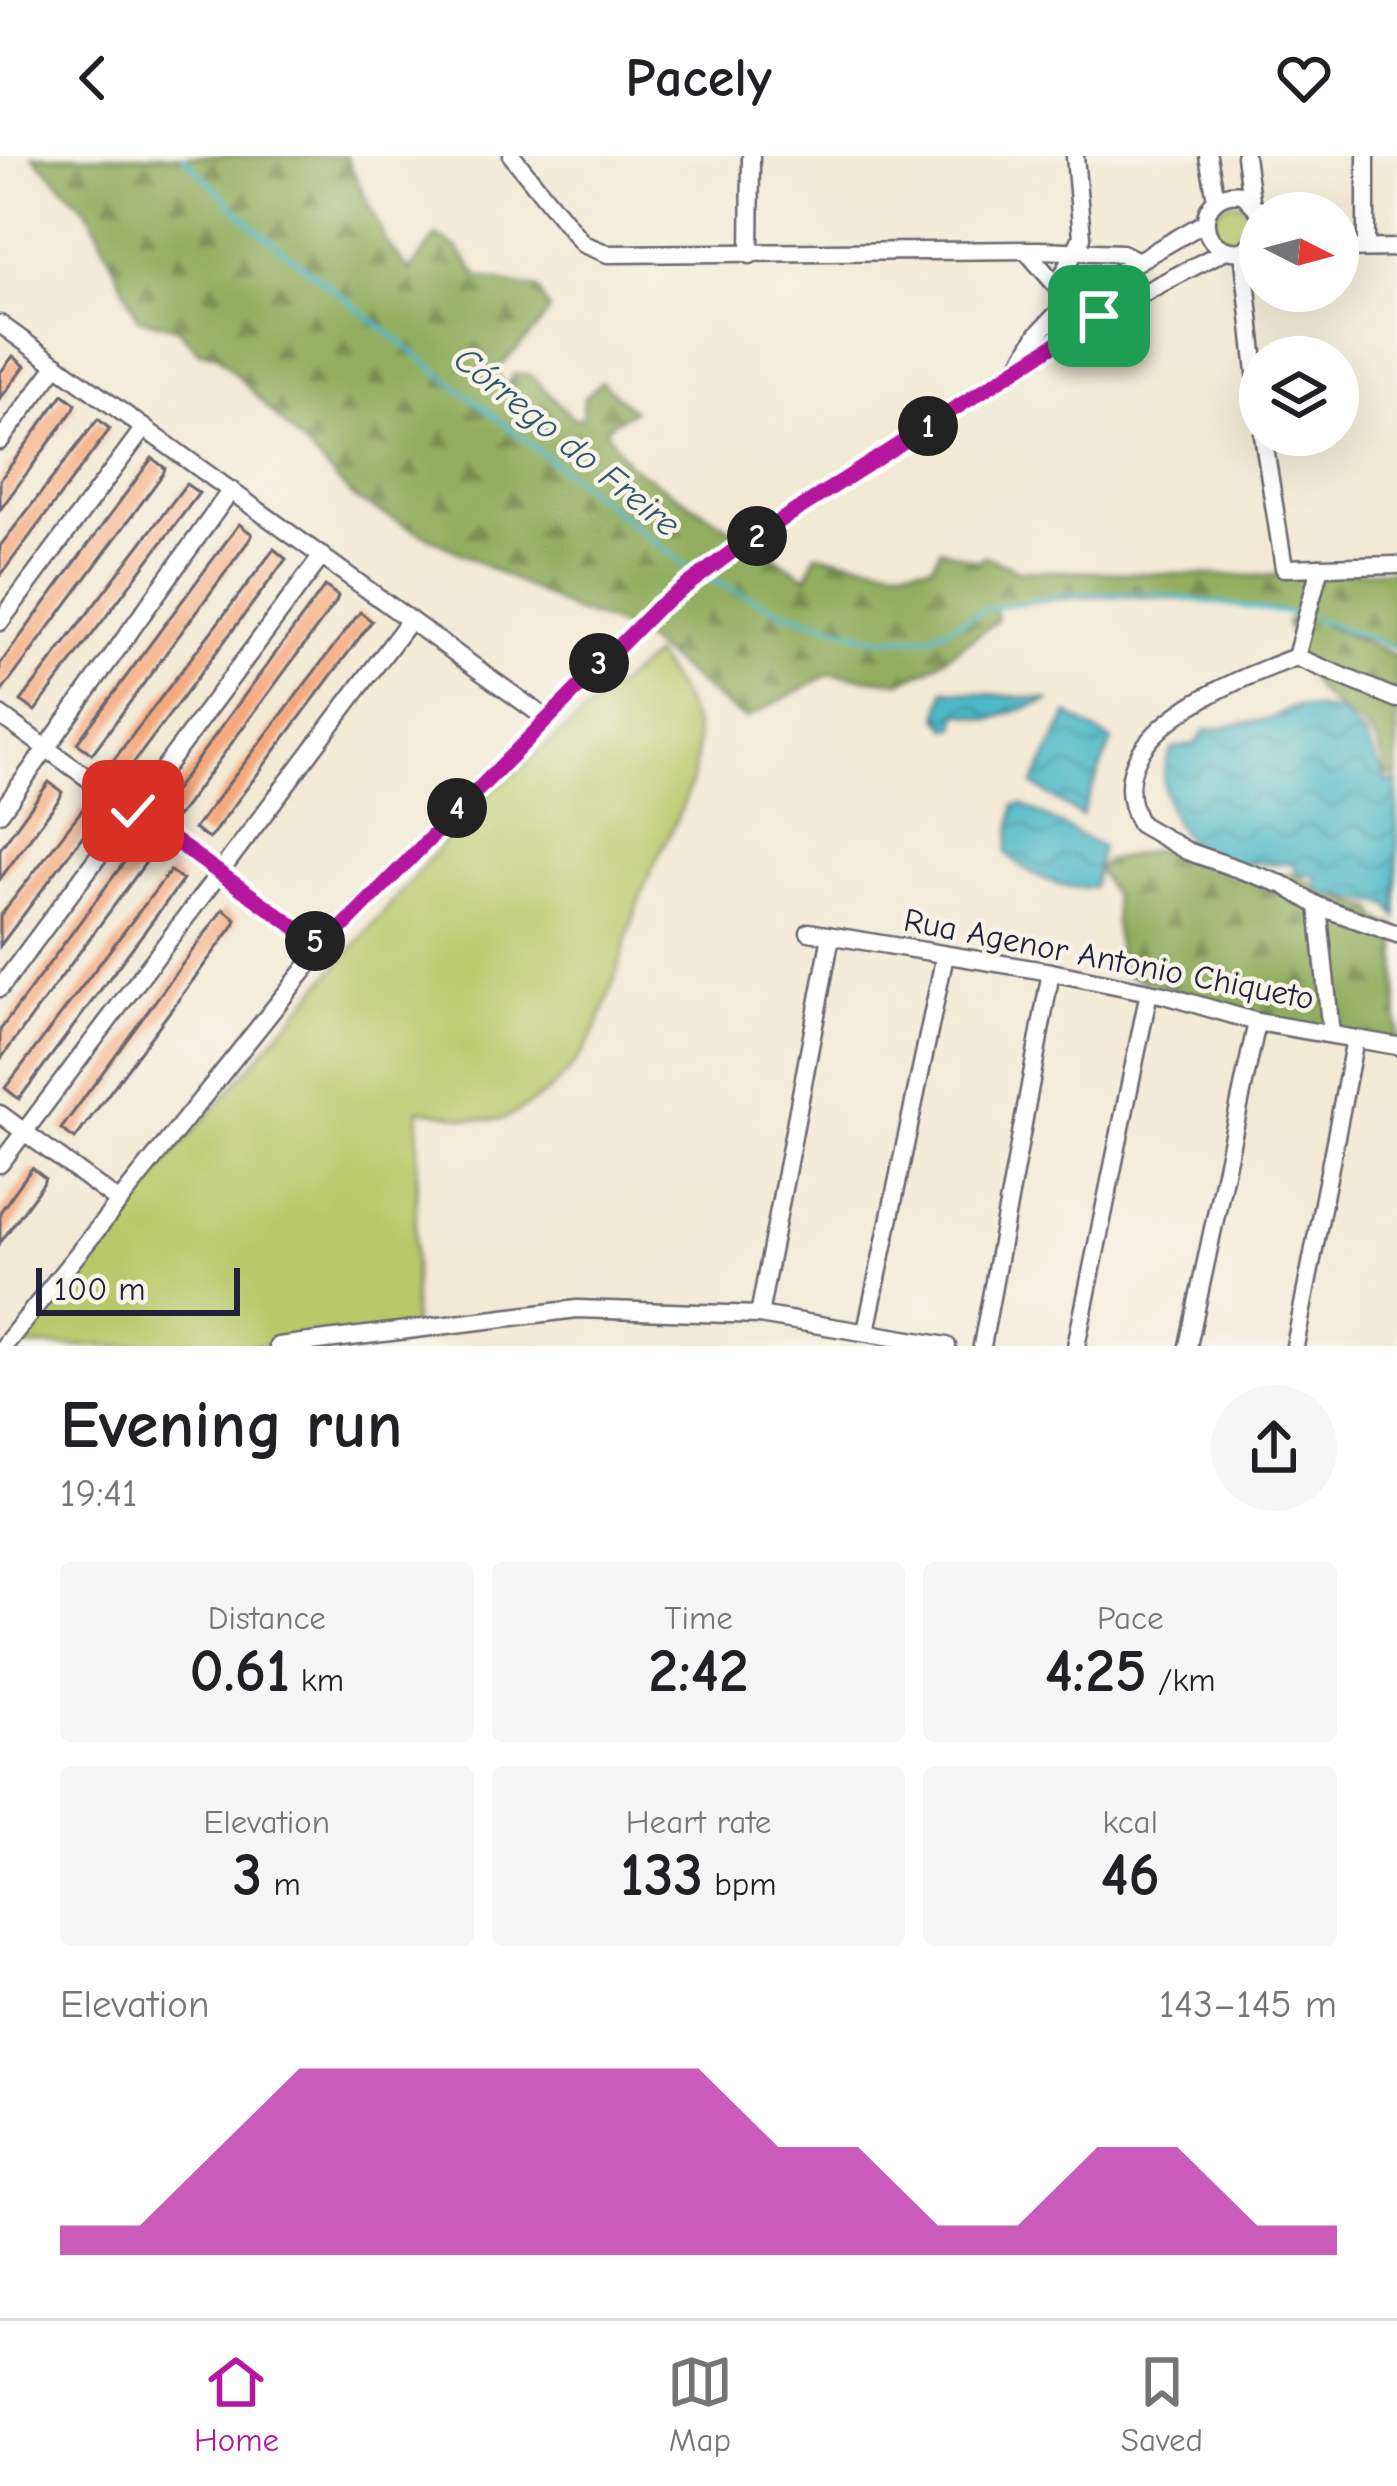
<!DOCTYPE html>
<meta charset="utf-8">
<style>
:root{--surface:#fff;--page:#f6f6f6;--text:#202124;--muted:#757577;--line:#e0e0e0;--accent:#b5179e}
body{margin:0;font-family:"Comic Neue",sans-serif;background:var(--page);color:var(--text);height:100vh;display:flex;flex-direction:column;font-size:45px;white-space:nowrap}
*{box-sizing:border-box;margin:0}
p{font-size:39px;color:var(--muted)}
.icon{flex:none;width:66px;height:66px;fill:none;stroke:currentColor;stroke-width:2;stroke-linecap:round;stroke-linejoin:round}
.map{position:relative;height:1190px;overflow:hidden}
.drawer{display:flex;flex-direction:column;background:var(--surface);flex:1}
.drawer>*{flex:none}
.needle{width:78px;rotate:96deg}
.fabs{position:absolute;left:1239px;top:36px;display:grid;gap:24px}
.fabs a{display:grid;place-items:center;width:120px;height:120px;border-radius:50%;background:var(--surface);box-shadow:0 12px 48px #0002;font-size:60px}
.scale{position:absolute;left:36px;bottom:30px;width:204px;box-sizing:border-box;padding-left:12px;border:6px solid #22223b;border-top:0;font-size:33px;line-height:42px;white-space:nowrap;color:#22223b;-webkit-text-stroke:9px #f7f3e8;paint-order:stroke}
.pin{position:absolute;display:grid;place-items:center;width:102px;height:102px;color:#fff;margin:-51px;border-radius:24px;box-shadow:0 6px 18px #0006}
.km{position:absolute;width:60px;height:60px;margin:-30px;border-radius:50%;background:#222;color:#fff;font-size:33px;line-height:60px;text-align:center}
.round{display:grid;place-items:center;flex:none;width:126px;height:126px;border-radius:63px;background:var(--page)}
.overview{display:flex;align-items:center;justify-content:space-between;height:204px;padding:0 60px}
h1{font-size:66px;font-weight:800;line-height:90px}
.stats{display:grid;grid-template-columns:repeat(3,1fr);gap:18px;height:204px;padding:12px 60px}
.stats div{display:grid;align-content:center;border-radius:12px;background:var(--page);text-align:center}
.stats b{font-size:60px;font-weight:800}
.stats small{font-size:33px;font-weight:400}
.stats p{font-size:33px}
.chart{height:336px;padding:24px 60px}
.chart p{display:flex;justify-content:space-between}
.chart svg{width:100%;height:216px;margin-top:12px;fill:var(--accent);opacity:.7}
header{display:flex;justify-content:space-between;align-items:center;height:156px;padding:0 60px;background:var(--surface);font-size:54px;font-weight:800}
.menu{display:flex;justify-content:space-around;align-items:center;height:168px;border-top:3px solid var(--line);background:var(--surface);font-size:33px;color:var(--muted)}
.menu a{display:grid;justify-items:center;gap:6px}
.menu .active{color:var(--accent)}
.map>svg:first-child{display:block}
.grass{fill:#b9c96b;stroke:#6e7653;stroke-width:3}
.forest{fill:url(#forest-firs);stroke:#5a684d;stroke-width:3}
.water{fill:url(#water-waves);stroke:#386e82;stroke-width:3}
.lines{fill:none;stroke-linecap:round;stroke-linejoin:round}
.stream{stroke:#4db9c8;stroke-width:4.5}
.building{fill:#f6a87d}
.street-casing{stroke:#6b6871;stroke-width:21}
.street{stroke:#fff;stroke-width:16}
.route-casing{stroke:#fff;stroke-width:24}
.route{stroke:#b5179e;stroke-width:15}
.labels{text-anchor:middle;dominant-baseline:central;stroke-width:9;stroke-linejoin:round;paint-order:stroke}
.street-label{font-size:33px;fill:#22223b;stroke:#f7f3e8}
.water-label{font-size:36px;font-style:italic;fill:#31576c;stroke:#f7f3e8}
</style>
<header><svg class="icon" aria-label="back" viewBox="0 0 24 24"><path d="M15 5l-7 7 7 7"/></svg>Pacely<svg class="icon" aria-label="heart" viewBox="0 0 24 24"><path d="M12 20l-8-8c-3-5 5-10 8-4 3-6 11-1 8 4z"/></svg></header>
<div class="map">
<svg width="1397" height="1190" viewBox="0 0 1397 1190">
<defs>
<pattern id="forest-firs" width="22" height="20" patternUnits="userSpaceOnUse" patternTransform="scale(3)"><rect width="22" height="20" fill="#92ad5f"/><path d="M5 1l3.5 6h-7zM16 11l3.5 6h-7z" fill="#778c50"/></pattern>
<pattern id="water-waves" width="16" height="10" patternUnits="userSpaceOnUse" patternTransform="scale(3)"><rect width="16" height="10" fill="#4db9c8"/><path d="M0 5q4-4 8 0t8 0" fill="none" stroke="#4096a4"/></pattern>
</defs>
<rect width="100%" height="100%" fill="#f7f3e8"/>
<filter id="ink" filterUnits="userSpaceOnUse"><feTurbulence type="fractalNoise" baseFrequency=".00833" numOctaves="2"/><feDisplacementMap in="SourceGraphic" scale="24" xChannelSelector="R" yChannelSelector="G"/><feConvolveMatrix kernelMatrix="1 2 1 2 8 2 1 2 1" color-interpolation-filters="sRGB"/></filter>
<filter id="wash" filterUnits="userSpaceOnUse"><feTurbulence type="fractalNoise" baseFrequency=".004" numOctaves="4" result="noise"/><feDisplacementMap in="SourceGraphic" scale="48" xChannelSelector="R" yChannelSelector="G"/><feGaussianBlur stdDeviation="2.7" result="paint"/><feColorMatrix in="noise" values="0 0 0 0 0 0 0 0 0 0 0 0 0 0 0 0 0 1.4 0 .05"/><feComposite in="paint" operator="in"/></filter>
<g filter="url(#wash)">
<rect width="100%" height="100%" fill="#f3ead5"/>
<g class="grass">
<circle cx="1234" cy="67" r="21"/>
<path d="M654,499C670,525 697,555 697,588C698,637 661,688 644,732C615,806 607,902 533,946C524,951 511,962 501,963C476,967 444,956 419,953L412,1185L383,1190H26L82,1105L477,648Z"/>
</g>
<g class="forest">
<path d="M33,0H346L387,87L410,115L436,80L457,92L479,121L538,133L549,154C537,177 515,194 497,213L504,233L514,218L530,219L574,263L582,262L584,242L601,226L633,254L605,272L628,308L807,421L816,398L897,411L932,409L941,392L976,405L985,400L1018,414L1252,420L1397,414V493L1323,469L1397,500V620H1386C1377,564 1360,574 1325,543C1304,523 1299,493 1286,468L1293,458C1179,441 1110,431 995,452L997,465L928,514L899,526L830,518L745,563C687,526 646,469 576,456L356,344L216,198L199,196L177,172L138,162L89,56Z"/>
<path d="M1184,687L1231,723L1245,718L1269,736L1278,721L1298,717L1316,732L1375,754L1378,763L1397,771V887L1257,863L1119,816L1113,740L1097,713L1107,705Z"/>
</g>
<g class="water">
<path d="M945,534L1051,544L990,564L958,556L956,571L948,572L939,561Z"/>
<path d="M1294,551L1338,555L1365,580L1387,626L1397,624V761L1389,749L1324,737L1316,732V720L1298,717L1292,707C1267,706 1238,711 1215,703C1174,688 1149,627 1173,592L1195,588L1205,574L1270,563Z"/>
<path d="M1068,558L1112,585L1081,660L1033,629Z"/>
<path d="M1022,648L1101,691L1093,731C1064,735 1026,719 1007,697L1015,649Z"/>
</g>
<g class="lines">
<g class="stream">
<path d="M183,0L254,71L693,416"/>
<path d="M709,423L782,455L878,483L929,481L986,453L1065,439L1147,437L1301,459"/>
<path d="M1312,462L1397,492"/>
</g>
</g>
<g id="blocks">
<g class="building">
<path d="M13,200L25,210L0,243V217Z"/>
<path d="M63,238L76,248L74,253L0,354V324Z"/>
<path d="M98,263L110,273L0,420V390Z"/>
<path d="M152,302L165,312L163,318L0,538V508Z"/>
<path d="M186,328L199,337L35,555L21,545Z"/>
<path d="M239,368L252,378L250,383L92,598L77,587Z"/>
<path d="M274,393L286,403L123,621L109,610Z"/>
<path d="M325,430L338,440L336,446L177,661L163,650Z"/>
<path d="M360,456L372,465L209,683L194,673Z"/>
<path d="M49,626L62,636L60,642L0,723V693Z"/>
<path d="M84,651L97,661L0,790V760Z"/>
<path d="M136,690L148,699L147,705L0,904V874Z"/>
<path d="M170,715L183,724L19,943L5,932Z"/>
<path d="M223,753L236,763L234,769L75,983L61,973Z"/>
<path d="M32,1012L45,1022L43,1028L0,1087V1056Z"/>
</g>
</g>
</g>
<g filter="url(#ink)">
<use href="#blocks" fill-opacity="0" stroke="#6b6871" stroke-width="3"/>
<g class="lines">
<defs>
<g id="street">
<path d="M512,0L583,88L608,98L1039,94L1122,97L1136,104"/>
<path d="M1208,0L1216,43"/>
<path d="M1245,0L1251,43"/>
<path d="M1260,80L1243,95C1193,101 1194,31 1243,38L1261,57"/>
<path d="M1366,92V0"/>
<path d="M1338,93L1397,92"/>
<path d="M1243,95L1260,254"/>
<path d="M1029,98L1075,151L1099,160L1224,95"/>
<path d="M750,99L751,0"/>
<path d="M1058,129L1082,81L1075,0"/>
<path d="M0,168L544,561"/>
<path d="M1019,210L1037,179L1070,144L1204,67"/>
<path d="M1263,279L1284,412L1397,409"/>
<path d="M0,285L57,209"/>
<path d="M1320,411L1296,501L1397,543"/>
<path d="M0,466L144,272"/>
<path d="M1296,501C1235,524 1091,578 1140,668L1187,695L1284,729L1318,750L1331,878"/>
<path d="M0,559L323,791"/>
<path d="M0,657L231,334"/>
<path d="M1318,750L1397,778"/>
<path d="M809,776L1051,816L1164,839L1257,866L1397,890"/>
<path d="M0,832L322,400"/>
<path d="M0,958L118,1045"/>
<path d="M0,1008L410,464"/>
<path d="M759,1159L831,780"/>
<path d="M866,1175L945,799"/>
<path d="M4,1190L323,791L658,451L733,395L1099,160"/>
<path d="M278,1190L577,1153L759,1159L947,1190"/>
<path d="M982,1190L1051,816"/>
<path d="M1076,1190L1149,836"/>
<path d="M1188,1190L1257,866"/>
<path d="M1295,1190L1355,883"/>
</g>
</defs>
<use href="#street" class="street-casing"/>
<use href="#street" class="street"/>
</g>
</g>
<g class="lines" filter="url(#ink)">
<defs>
<path id="route" d="M133,655L323,791L658,451L733,395L1099,160"/>
</defs>
<use href="#route" class="route-casing"/>
<use href="#route" class="route"/>
</g>
<g class="labels">
<g class="street-label">
<text transform="translate(1109 803) rotate(11)">Rua Agenor Antonio Chiqueto</text>
</g>
<g class="water-label">
<text transform="translate(567 286) rotate(39)">Córrego do Freire</text>
</g>
</g>
</svg>
<div class="fabs">
<a><svg class="needle" viewBox="-14 -14 28 28"><path d="M0-13l5 13h-10z" fill="#e53935"/><path d="M0 13l5-13h-10z" fill="#757577"/></svg></a>
<a><svg class="icon" aria-label="layers" viewBox="0 0 24 24"><path d="M12 4l9 5-9 5-9-5zM3 14l9 5 9-5"/></svg></a>
</div>
<div class="scale">100 m</div>
<div class="pin" style="left:1099px;top:160px;background:#1e9e55"><svg class="icon" aria-label="arrive" viewBox="0 0 24 24"><path d="M6 21V4h12l-3 4 3 4H6"/></svg></div>
<div class="pin" style="left:133px;top:655px;background:#d93025"><svg class="icon" aria-label="check" viewBox="0 0 24 24"><path d="M5 12l5 5 9-10"/></svg></div>
<b class="km" style="left:928px;top:270px">1</b>
<b class="km" style="left:757px;top:380px">2</b>
<b class="km" style="left:599px;top:507px">3</b>
<b class="km" style="left:457px;top:652px">4</b>
<b class="km" style="left:315px;top:785px">5</b>
</div>
<section class="drawer">
<div class="overview"><div><h1>Evening run</h1><p>19:41</p></div><a class="round"><svg class="icon" aria-label="share" viewBox="0 0 24 24"><path d="M12 15V3M7 8l5-5 5 5M5 13v7h14v-7"/></svg></a></div>
<div class="stats">
<div><p>Distance</p><b>0.61<small> km</small></b></div>
<div><p>Time</p><b>2:42</b></div>
<div><p>Pace</p><b>4:25<small> /km</small></b></div>
</div>
<div class="stats">
<div><p>Elevation</p><b>3<small> m</small></b></div>
<div><p>Heart rate</p><b>133<small> bpm</small></b></div>
<div><p>kcal</p><b>46</b></div>
</div>
<div class="chart"><p><span>Elevation</span>143–145 m</p>
<svg viewBox="0 0 160 44" preserveAspectRatio="none"><path d="M0 44V38L10 38L20 22L30 6L40 6L50 6L60 6L70 6L80 6L90 22L100 22L110 38L120 38L130 22L140 22L150 38L160 38V44z"/></svg>
</div>
</section>
<nav class="menu">
<a class="active"><svg class="icon" aria-label="home" viewBox="0 0 24 24"><path d="M3 11l9-7 9 7M6 9v11h12V9"/></svg>Home</a>
<a><svg class="icon" aria-label="map" viewBox="0 0 24 24"><path d="M3 6l6-2 6 2 6-2v14l-6 2-6-2-6 2zM9 4v14M15 6v14"/></svg>Map</a>
<a><svg class="icon" aria-label="saved" viewBox="0 0 24 24"><path d="M7 4h10v16l-5-4-5 4z"/></svg>Saved</a>
</nav>
